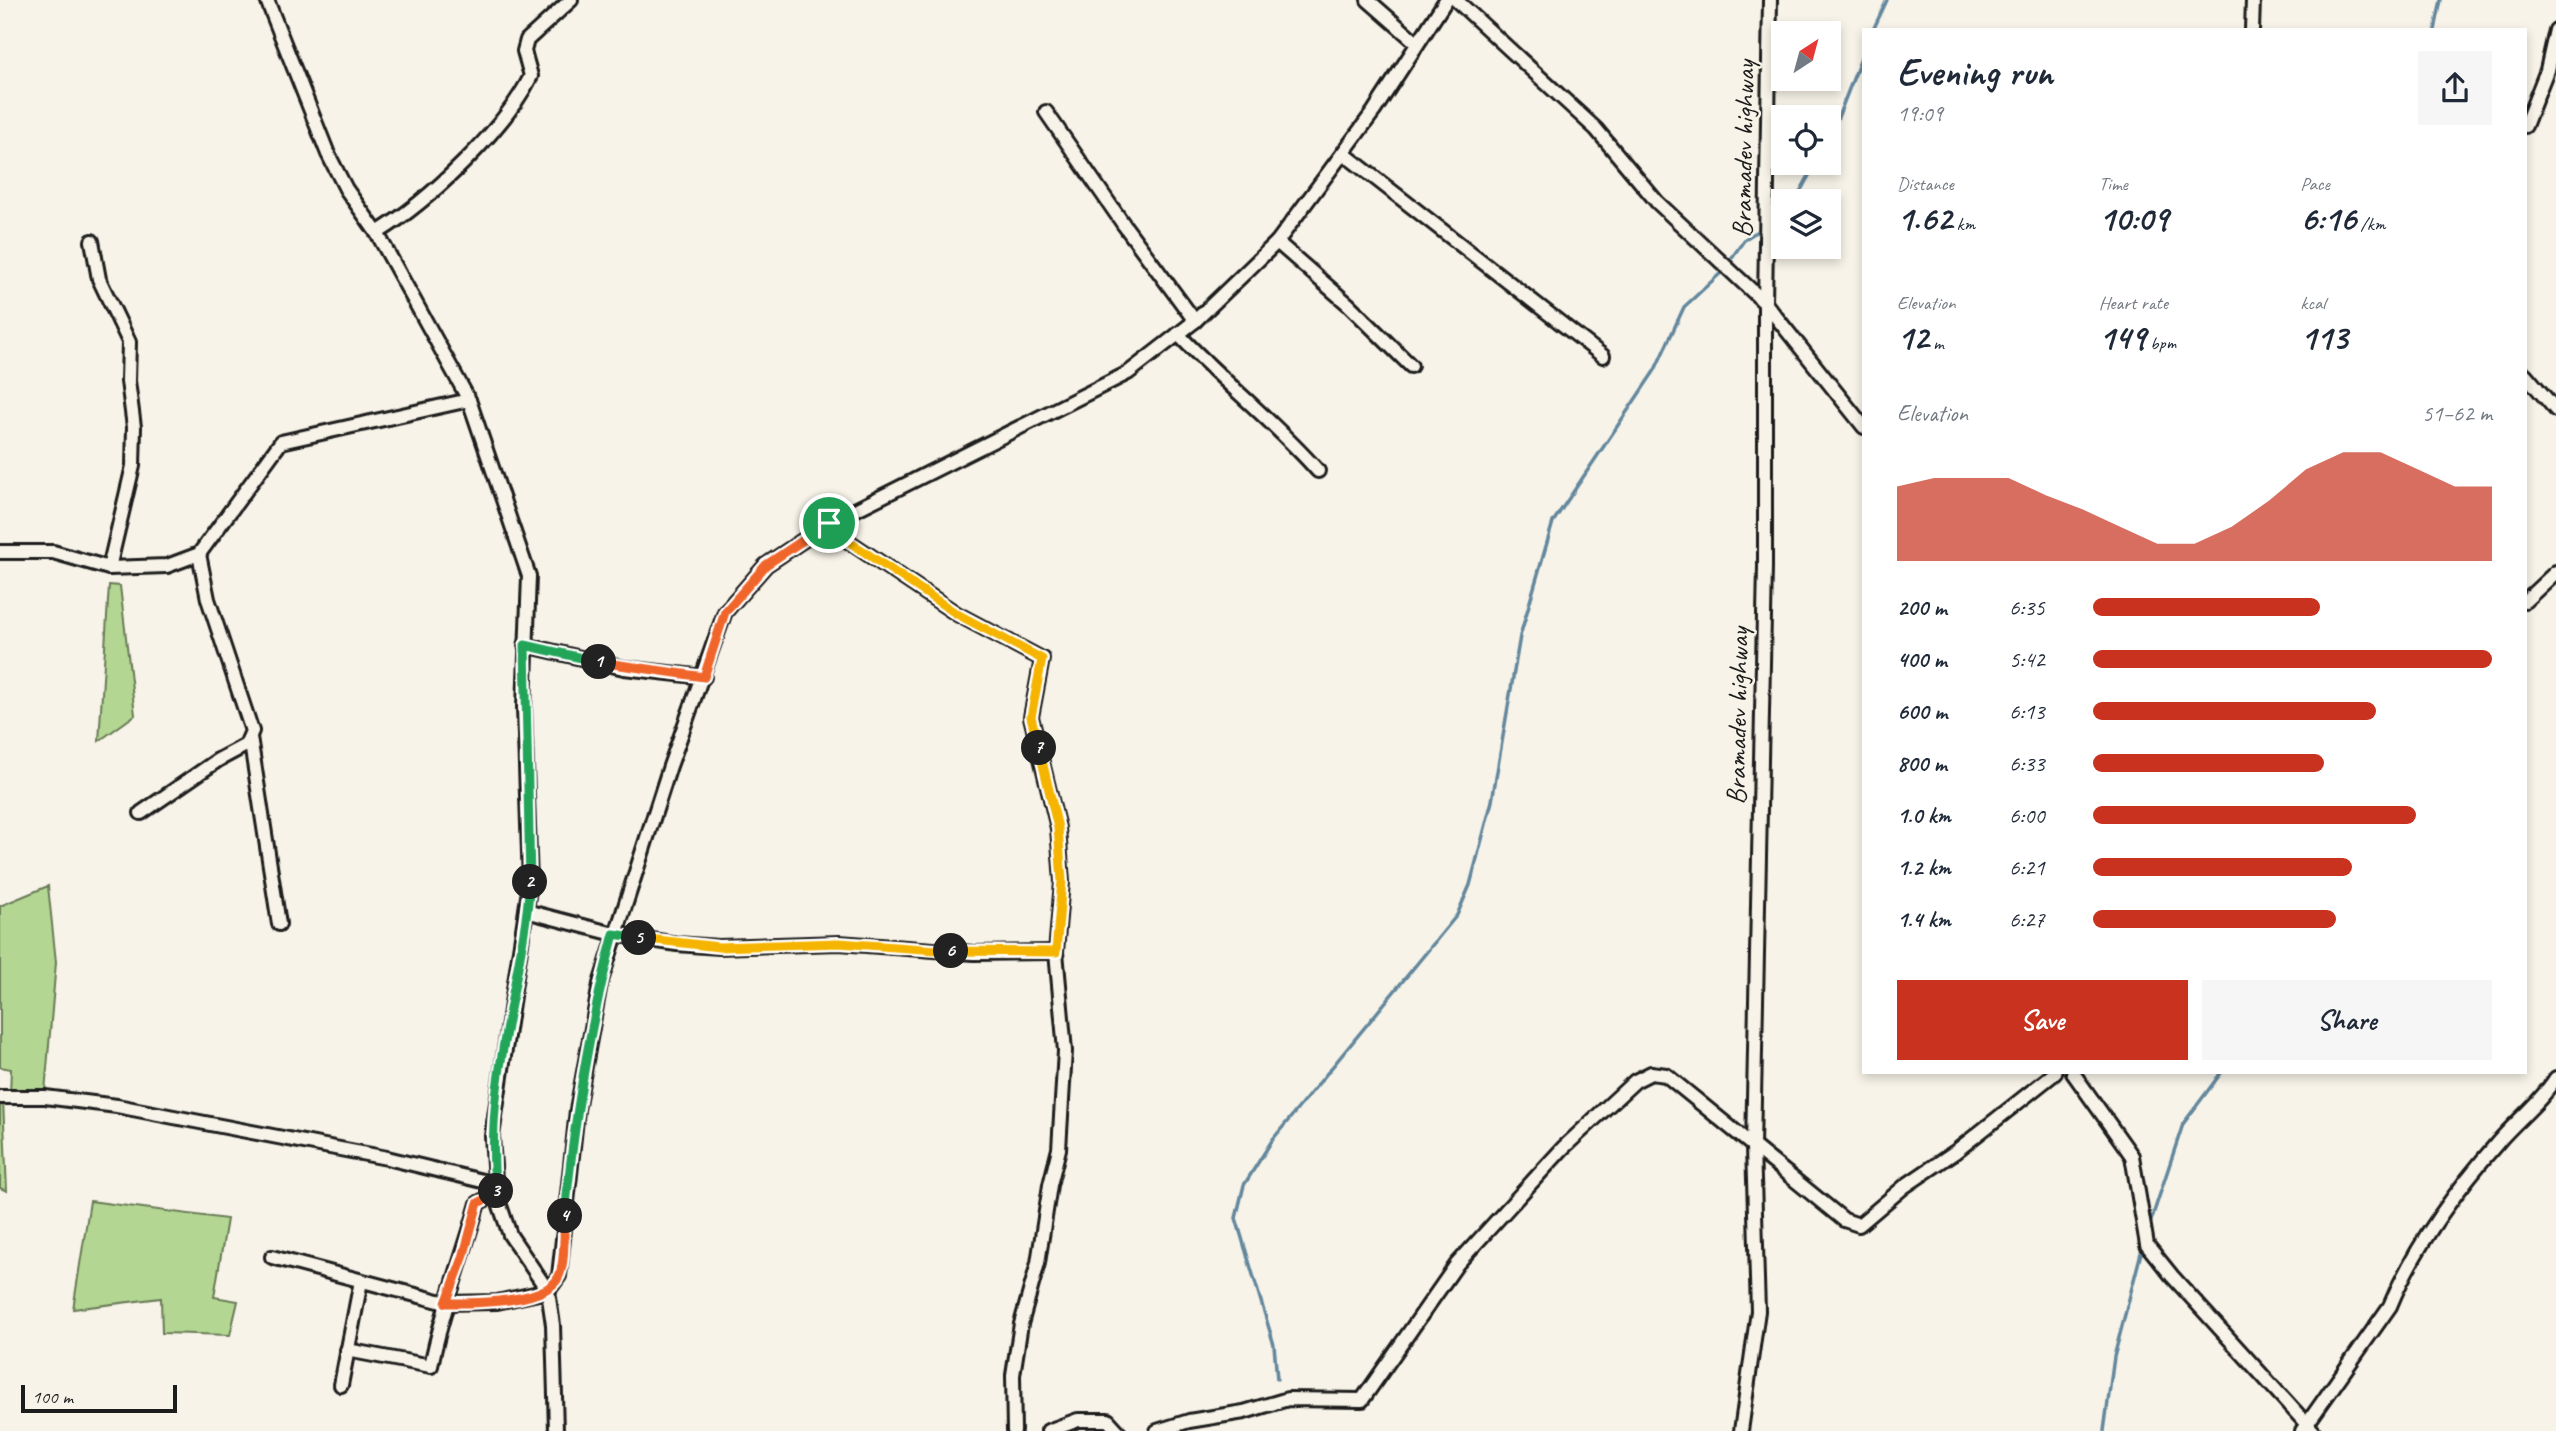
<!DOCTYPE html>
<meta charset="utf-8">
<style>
:root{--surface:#fff;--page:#f6f6f7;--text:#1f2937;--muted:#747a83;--accent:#c8321e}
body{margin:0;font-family:Caveat,sans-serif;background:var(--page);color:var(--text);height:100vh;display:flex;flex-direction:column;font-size:26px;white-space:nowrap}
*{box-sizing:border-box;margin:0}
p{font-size:23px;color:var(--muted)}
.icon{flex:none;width:38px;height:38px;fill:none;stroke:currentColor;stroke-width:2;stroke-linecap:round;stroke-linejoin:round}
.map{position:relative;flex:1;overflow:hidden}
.sheet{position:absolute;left:1862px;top:28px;width:665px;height:1046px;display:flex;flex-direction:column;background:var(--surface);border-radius:0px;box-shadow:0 4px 10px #0003}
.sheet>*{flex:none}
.needle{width:46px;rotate:36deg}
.controls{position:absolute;left:1771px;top:21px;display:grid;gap:14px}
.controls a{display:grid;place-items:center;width:70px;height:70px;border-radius:0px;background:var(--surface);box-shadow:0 4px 10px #0003;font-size:35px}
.scale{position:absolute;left:21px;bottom:18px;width:156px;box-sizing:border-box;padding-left:7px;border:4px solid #1c1c1c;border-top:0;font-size:19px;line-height:24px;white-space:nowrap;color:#1c1c1c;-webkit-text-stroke:5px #f7f3e8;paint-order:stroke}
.pin{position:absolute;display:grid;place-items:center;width:60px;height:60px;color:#fff;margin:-30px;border:4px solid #fff;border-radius:50%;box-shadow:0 2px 7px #0007}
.km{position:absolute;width:35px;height:35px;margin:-18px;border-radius:50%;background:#222;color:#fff;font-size:19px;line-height:35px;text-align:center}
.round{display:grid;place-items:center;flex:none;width:74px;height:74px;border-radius:0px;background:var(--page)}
.summary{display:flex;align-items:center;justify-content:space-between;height:119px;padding:0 35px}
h1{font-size:38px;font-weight:800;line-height:52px}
.figures{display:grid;grid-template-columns:repeat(3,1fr);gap:10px;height:119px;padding:7px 35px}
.figures div{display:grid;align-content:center}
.figures b{font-size:35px;font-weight:800}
.figures small{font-size:19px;font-weight:400}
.figures p{font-size:19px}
.chart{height:196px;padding:14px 35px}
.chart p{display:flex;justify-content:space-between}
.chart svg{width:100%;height:126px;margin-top:7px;fill:var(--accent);opacity:.7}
.cta{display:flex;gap:14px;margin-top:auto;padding:14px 35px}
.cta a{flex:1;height:80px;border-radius:0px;background:var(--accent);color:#fff;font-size:28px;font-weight:800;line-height:80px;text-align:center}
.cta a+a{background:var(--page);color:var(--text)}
ul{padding:0 35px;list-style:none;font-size:23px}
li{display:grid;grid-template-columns:112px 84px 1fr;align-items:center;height:52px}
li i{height:18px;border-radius:9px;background:var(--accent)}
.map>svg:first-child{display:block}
.green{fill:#b3d792;stroke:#687a57;stroke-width:2}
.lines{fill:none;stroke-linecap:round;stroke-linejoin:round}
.stream{stroke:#63879d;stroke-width:3.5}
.minor-casing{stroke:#1c1c1c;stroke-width:18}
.minor{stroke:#f7f3e8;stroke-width:12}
.split-1-casing{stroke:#fff;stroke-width:14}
.split-2-casing{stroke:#fff;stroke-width:14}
.split-3-casing{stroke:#fff;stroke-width:14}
.split-4-casing{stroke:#fff;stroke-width:14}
.split-5-casing{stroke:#fff;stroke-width:14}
.split-6-casing{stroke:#fff;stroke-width:14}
.split-7-casing{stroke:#fff;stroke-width:14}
.split-8-casing{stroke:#fff;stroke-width:14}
.split-1{stroke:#f0652b;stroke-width:9}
.split-2{stroke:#22a559;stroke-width:9}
.split-3{stroke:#22a559;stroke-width:9}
.split-4{stroke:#f0652b;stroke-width:9}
.split-5{stroke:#22a559;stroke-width:9}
.split-6{stroke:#f5b400;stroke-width:9}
.split-7{stroke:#f5b400;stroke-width:9}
.split-8{stroke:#f5b400;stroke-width:9}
.labels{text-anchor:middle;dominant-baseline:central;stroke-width:5;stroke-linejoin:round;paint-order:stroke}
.street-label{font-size:28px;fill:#1c1c1c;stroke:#f7f3e8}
</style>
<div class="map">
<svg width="2556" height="1431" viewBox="0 0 2556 1431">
<rect width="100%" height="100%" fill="#f7f3e8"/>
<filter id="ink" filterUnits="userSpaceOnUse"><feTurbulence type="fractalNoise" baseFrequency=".0143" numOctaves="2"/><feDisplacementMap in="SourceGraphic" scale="14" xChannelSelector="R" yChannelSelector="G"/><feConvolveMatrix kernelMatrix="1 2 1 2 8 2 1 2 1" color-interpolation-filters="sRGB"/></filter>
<g filter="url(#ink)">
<g class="green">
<path d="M109,585L120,586L135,715L99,741Z"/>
<path d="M48,886L56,962L45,1092L10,1095L11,1069L0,1067V906Z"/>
<path d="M0,1100H3L7,1191L0,1188Z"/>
<path d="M90,1201L227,1219L214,1297L238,1301L230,1335L162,1333L161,1298L73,1309Z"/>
</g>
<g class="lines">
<g class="stream">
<path d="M1873,30L1887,0"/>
<path d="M2435,30L2441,0"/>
<path d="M1829,140L1864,51"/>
<path d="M1795,201L1816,163"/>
<path d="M1771,223L1783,216"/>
<path d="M1728,263L1745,239L1764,227"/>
<path d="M2149,1227L2183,1124L2221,1073"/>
<path d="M1277,1379L1274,1345L1236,1218L1244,1185L1273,1139L1457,915L1470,885L1492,801L1520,636L1553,522L1655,370L1684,307L1724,270"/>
<path d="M2104,1431L2114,1357L2143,1245"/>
</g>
<defs>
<g id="minor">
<path d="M267,0L328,154L346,189L377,233L469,400L529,576L524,707L530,883L492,1136L496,1194L510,1235L548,1291L553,1325L556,1431"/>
<path d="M1368,0L1417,43"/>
<path d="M1456,0L1596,129L1657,202L1765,303L1864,427"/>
<path d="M2252,30L2253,0"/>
<path d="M1046,112L1124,225L1195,321"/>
<path d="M2525,126L2547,70L2556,30"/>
<path d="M1343,153L1603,356"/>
<path d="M377,233C429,201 504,130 531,76L524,51L527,40L571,0"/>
<path d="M92,241L99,279L129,342L128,381L134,427L133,466L109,568"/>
<path d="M1277,242L1348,304L1411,366"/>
<path d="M1178,334C1223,382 1275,422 1318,471"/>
<path d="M2525,374L2556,410"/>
<path d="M829,523L845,539L957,614L1042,659L1031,717L1058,828L1062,882L1056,952L1065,1051L1059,1149L1050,1185L1038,1263L1021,1324L1013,1375L1014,1431"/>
<path d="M0,552H53L109,568L167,566L199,554L281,442L469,400"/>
<path d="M2525,601L2556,572"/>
<path d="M525,645L624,668L704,677"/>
<path d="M250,737L279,924"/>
<path d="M141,813L218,760L246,745L252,731L208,599L199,554"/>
<path d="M526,911L614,934L677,944L719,947L839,943L974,953L1056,952"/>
<path d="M2073,1073L2132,1156L2147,1245L2172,1276L2313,1431"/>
<path d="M0,1097H45L117,1106L387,1158L495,1184"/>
<path d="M272,1257L446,1303L497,1302L548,1291L559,1276L577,1110L600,984L670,766L725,612L766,565L829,523L1128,373L1195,321L1277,242L1374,111L1446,0"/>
<path d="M347,1350L431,1366C442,1310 463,1258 478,1203L496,1194"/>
<path d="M341,1385L361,1281"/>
<path d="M1048,1431L1078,1420H1108L1118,1431"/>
<path d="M1157,1431L1189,1421L1244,1412L1288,1399L1362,1400L1457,1264L1563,1148L1635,1081L1651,1073L1666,1075L1844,1220L1859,1225L1905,1186L1955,1152L2055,1073"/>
<path d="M1741,1431L1758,1311L1753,1147L1765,567V303L1770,0"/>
<path d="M2302,1431L2390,1306C2414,1247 2457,1189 2499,1141C2517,1120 2541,1102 2556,1078"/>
</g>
</defs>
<use href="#minor" class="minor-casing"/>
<use href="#minor" class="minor"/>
</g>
</g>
<g class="lines" filter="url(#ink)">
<defs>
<path id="split-1" d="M599,662L704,677L725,612L766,565L829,523"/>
<path id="split-2" d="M530,882L525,645L599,662"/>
<path id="split-3" d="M496,1191C483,1086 522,985 530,882"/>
<path id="split-4" d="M496,1191V1194L478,1203L463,1258L446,1303C472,1303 548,1304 559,1276C566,1260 563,1233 565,1216"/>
<path id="split-5" d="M565,1216C574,1120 589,1026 614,934L639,938"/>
<path id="split-6" d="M639,938L719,947L839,943L951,951"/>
<path id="split-7" d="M951,951L1056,952L1062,881L1058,828L1039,748"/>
<path id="split-8" d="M829,523L845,539L957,614L1042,659L1031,717L1039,748"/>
</defs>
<use href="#split-1" class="split-1-casing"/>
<use href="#split-2" class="split-2-casing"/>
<use href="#split-3" class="split-3-casing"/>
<use href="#split-4" class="split-4-casing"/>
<use href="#split-5" class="split-5-casing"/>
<use href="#split-6" class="split-6-casing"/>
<use href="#split-7" class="split-7-casing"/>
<use href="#split-8" class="split-8-casing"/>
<use href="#split-1" class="split-1"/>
<use href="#split-2" class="split-2"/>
<use href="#split-3" class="split-3"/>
<use href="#split-4" class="split-4"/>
<use href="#split-5" class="split-5"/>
<use href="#split-6" class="split-6"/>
<use href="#split-7" class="split-7"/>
<use href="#split-8" class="split-8"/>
</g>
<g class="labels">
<g class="street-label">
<text transform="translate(1743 149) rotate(-89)">Bramadev highway</text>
<text transform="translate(1737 716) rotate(-89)">Bramadev highway</text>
</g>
</g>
</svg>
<div class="controls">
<a><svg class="needle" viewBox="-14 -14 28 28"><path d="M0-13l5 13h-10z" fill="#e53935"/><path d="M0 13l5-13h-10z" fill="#747a83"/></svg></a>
<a><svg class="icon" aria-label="locate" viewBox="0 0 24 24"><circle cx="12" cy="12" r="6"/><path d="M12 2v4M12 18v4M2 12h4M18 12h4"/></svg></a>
<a><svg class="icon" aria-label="layers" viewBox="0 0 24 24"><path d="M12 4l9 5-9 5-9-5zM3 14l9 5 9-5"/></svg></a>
</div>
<div class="scale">100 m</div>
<div class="pin" style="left:829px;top:523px;background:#1e9e55"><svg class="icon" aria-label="arrive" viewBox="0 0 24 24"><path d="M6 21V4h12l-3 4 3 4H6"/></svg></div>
<b class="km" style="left:599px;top:662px">1</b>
<b class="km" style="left:530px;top:882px">2</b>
<b class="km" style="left:496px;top:1191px">3</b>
<b class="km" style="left:565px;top:1216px">4</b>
<b class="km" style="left:639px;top:938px">5</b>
<b class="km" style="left:951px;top:951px">6</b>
<b class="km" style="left:1039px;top:748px">7</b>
<section class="sheet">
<div class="summary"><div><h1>Evening run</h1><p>19:09</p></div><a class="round"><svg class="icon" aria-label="share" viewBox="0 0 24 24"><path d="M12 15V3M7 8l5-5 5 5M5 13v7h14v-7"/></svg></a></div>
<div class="figures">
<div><p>Distance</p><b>1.62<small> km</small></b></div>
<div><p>Time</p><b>10:09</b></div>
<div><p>Pace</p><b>6:16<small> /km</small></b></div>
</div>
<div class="figures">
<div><p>Elevation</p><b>12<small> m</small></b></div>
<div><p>Heart rate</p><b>149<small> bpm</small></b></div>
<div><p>kcal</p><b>113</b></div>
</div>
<div class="chart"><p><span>Elevation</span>51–62 m</p>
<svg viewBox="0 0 160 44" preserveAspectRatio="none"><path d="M0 44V18L10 15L20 15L30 15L40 21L50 26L60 32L70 38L80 38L90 32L100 23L110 12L120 6L130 6L140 12L150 18L160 18V44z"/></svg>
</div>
<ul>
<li><b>200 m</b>6:35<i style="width:57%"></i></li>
<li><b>400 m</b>5:42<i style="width:100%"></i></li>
<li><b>600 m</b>6:13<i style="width:71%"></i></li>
<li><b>800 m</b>6:33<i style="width:58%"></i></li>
<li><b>1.0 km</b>6:00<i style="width:81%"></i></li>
<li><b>1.2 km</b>6:21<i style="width:65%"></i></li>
<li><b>1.4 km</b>6:27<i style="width:61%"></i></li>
</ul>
<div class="cta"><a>Save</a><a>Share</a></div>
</section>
</div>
